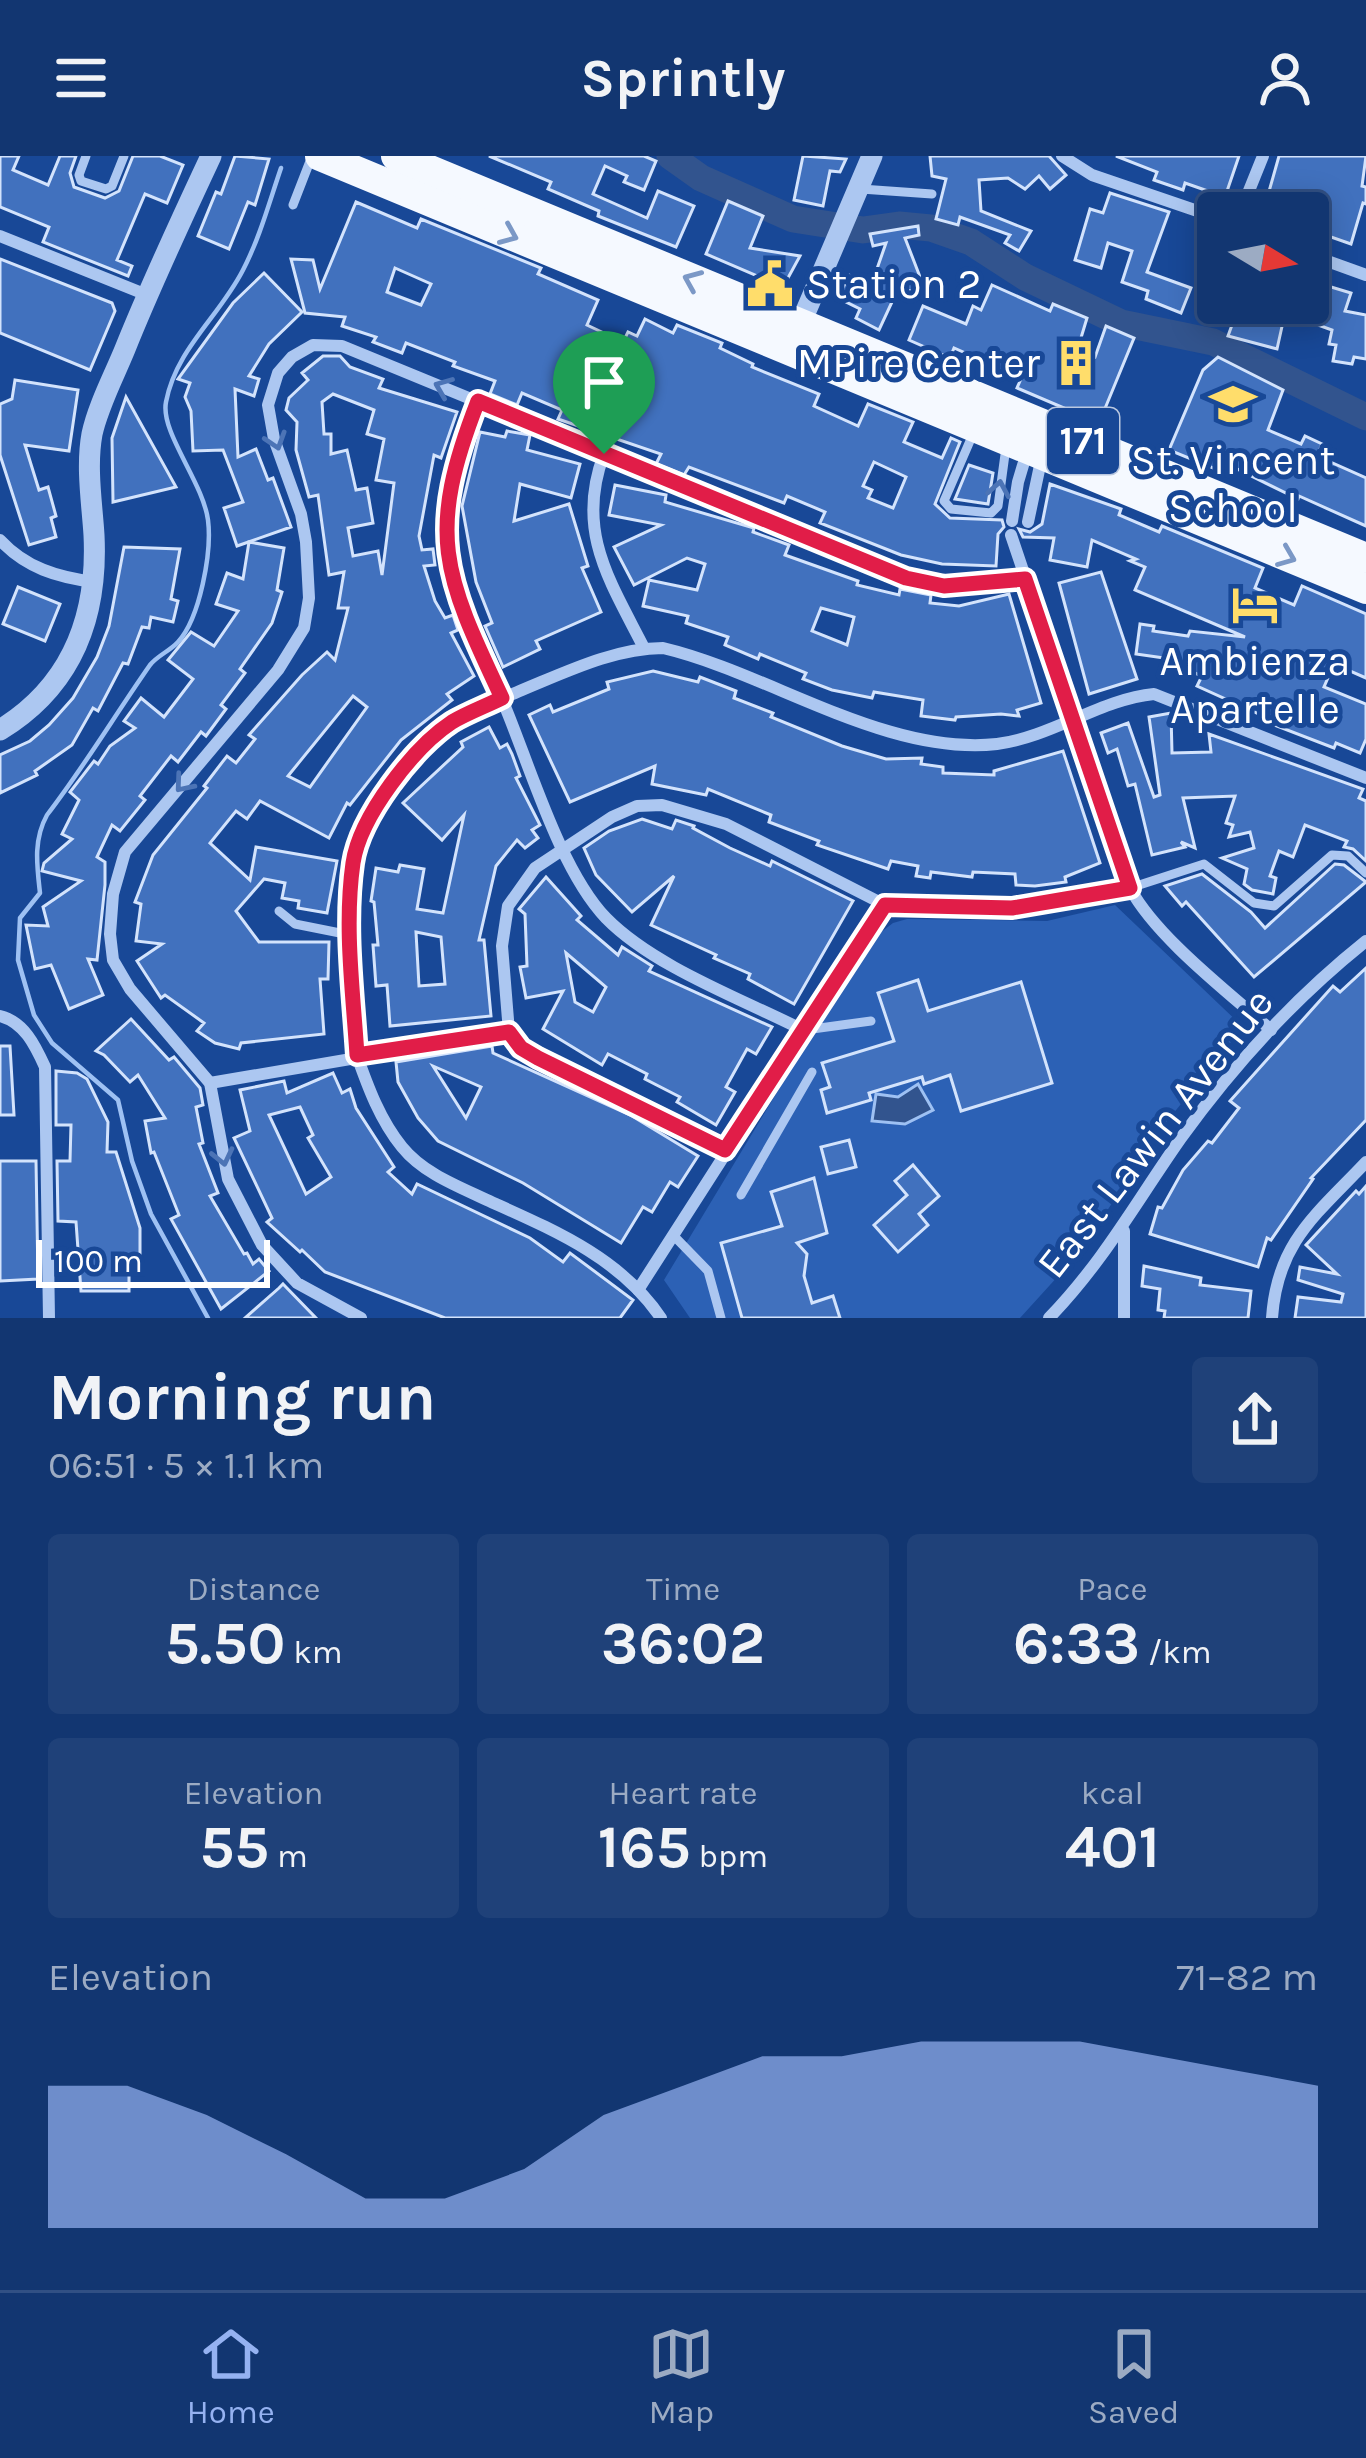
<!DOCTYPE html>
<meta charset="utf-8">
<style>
:root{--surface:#123671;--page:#1f4179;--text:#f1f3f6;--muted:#9cabc3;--line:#315084;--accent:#95b2f1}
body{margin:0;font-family:Karla,sans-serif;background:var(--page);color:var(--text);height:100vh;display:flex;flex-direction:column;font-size:45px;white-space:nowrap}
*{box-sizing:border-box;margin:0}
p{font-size:39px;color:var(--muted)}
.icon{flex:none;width:66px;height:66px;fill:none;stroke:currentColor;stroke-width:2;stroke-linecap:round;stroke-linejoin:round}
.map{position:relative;height:1162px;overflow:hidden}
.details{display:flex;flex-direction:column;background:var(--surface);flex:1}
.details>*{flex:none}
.needle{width:78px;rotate:100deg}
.tools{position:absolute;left:1197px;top:36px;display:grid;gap:24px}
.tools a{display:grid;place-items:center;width:132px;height:132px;border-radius:12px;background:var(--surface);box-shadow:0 6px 30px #0003,0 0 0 3px var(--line);font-size:60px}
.scale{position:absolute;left:36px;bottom:30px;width:234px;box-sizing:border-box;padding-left:12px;border:6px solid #fff;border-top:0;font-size:33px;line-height:42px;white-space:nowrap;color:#fff;-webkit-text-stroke:9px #184897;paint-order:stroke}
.pin{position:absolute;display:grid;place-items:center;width:102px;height:102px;color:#fff;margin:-123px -51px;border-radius:50% 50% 50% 0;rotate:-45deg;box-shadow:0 0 12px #0007}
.pin .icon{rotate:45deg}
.round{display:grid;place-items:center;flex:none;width:126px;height:126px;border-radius:12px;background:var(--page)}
.overview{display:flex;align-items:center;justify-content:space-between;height:204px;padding:0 48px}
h1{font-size:66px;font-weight:700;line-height:90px}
.figures{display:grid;grid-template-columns:repeat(3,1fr);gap:18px;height:204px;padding:12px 48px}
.figures div{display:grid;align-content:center;border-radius:12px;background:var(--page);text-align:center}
.figures b{font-size:60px;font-weight:700}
.figures small{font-size:33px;font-weight:400}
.figures p{font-size:33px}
.chart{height:336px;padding:24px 48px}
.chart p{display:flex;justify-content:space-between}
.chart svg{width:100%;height:216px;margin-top:12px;fill:var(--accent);opacity:.7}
header{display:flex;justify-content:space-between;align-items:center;height:156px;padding:0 48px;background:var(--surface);font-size:54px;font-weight:700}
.tabs{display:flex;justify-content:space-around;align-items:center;height:168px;border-top:3px solid var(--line);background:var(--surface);font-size:33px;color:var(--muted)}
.tabs a{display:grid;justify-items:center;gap:6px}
.tabs .active{color:var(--accent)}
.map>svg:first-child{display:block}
.green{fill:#2c61b5}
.water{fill:#32548e;stroke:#9ec1f3;stroke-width:3}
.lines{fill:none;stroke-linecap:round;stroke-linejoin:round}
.stream{stroke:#9ec1f3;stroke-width:4.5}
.river{stroke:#32548e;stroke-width:27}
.building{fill:#4171be;stroke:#d3e3fc;stroke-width:3;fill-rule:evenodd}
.service{stroke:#acc7f1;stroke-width:9}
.minor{stroke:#acc7f1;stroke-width:12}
.tertiary{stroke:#acc7f1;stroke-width:21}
.primary{stroke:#f5f9ff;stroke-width:30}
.oneway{stroke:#7b98c6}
.oneway2{stroke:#4c74b6}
.route-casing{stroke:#fff;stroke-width:24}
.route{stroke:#e11d48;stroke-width:15}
.labels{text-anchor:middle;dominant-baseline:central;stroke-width:10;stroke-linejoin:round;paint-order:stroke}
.shield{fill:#184897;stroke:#bac8e0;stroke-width:3}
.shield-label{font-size:39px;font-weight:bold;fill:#fff}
.poi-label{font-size:42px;fill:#fff;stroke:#184897}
.street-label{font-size:42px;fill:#fff;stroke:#184897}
</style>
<header><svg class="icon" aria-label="menu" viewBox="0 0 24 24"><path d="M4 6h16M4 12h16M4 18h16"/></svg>Sprintly<svg class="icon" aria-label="person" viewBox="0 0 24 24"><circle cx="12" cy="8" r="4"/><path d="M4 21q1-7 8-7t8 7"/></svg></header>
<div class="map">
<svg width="1366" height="1162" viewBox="0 0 1366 1162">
<rect width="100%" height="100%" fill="#184897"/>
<path class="green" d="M1115,749L1243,871L1160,974L1080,1096L1020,1162H690L664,1124L867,787L893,767L907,763L1047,765Z"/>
<path class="water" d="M918,928L933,954L905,968L872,965L876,938L898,941Z"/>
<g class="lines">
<path class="stream" d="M208,1162L151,1058L132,1005L118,944L52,887L34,859L18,804L20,762L40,737C37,710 33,684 47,659C84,611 115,559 150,509C158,499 170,495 178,486C200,462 212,396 208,364C203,326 160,276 166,246C176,193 219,161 243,114C260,81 269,47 281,12"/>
<path class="river" d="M670,0L701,22L793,63L863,74L899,69L931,72L971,86L1025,121L1121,167L1213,186L1366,261"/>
</g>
<g class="building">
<path d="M0,0H19L13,14L48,29L60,0H76L70,17L74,31L105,42L119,35L133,0H160L183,9L167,47L145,38L117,104L132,110L128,120L43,86L49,71L0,51Z"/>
<path d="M235,0L269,3L255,49L248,46L229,93L198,80L216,36L221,38Z"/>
<path d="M489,0H644L656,5L644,34L624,26L627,20L605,10L593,38L647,62L658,35L694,50L676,91L598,60L599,55L548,33L551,26Z"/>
<path d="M803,0L846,3L840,16L830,15L823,50L794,44Z"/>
<path d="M930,0H1049L1066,19L1050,33L1039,20L1025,33L1008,22L979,24L981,55L1031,75L1019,95L1005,87L1010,79L960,61L958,69L936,63L946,23L932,20Z"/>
<path d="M1116,0H1239L1225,41L1185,27L1183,34L1154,24L1157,16Z"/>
<path d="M1279,0H1366L1362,30L1366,31V48L1363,47L1351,88L1308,73V50L1268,39Z"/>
<path d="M1110,37L1169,56L1147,116L1191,132L1181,157L1146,143L1148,135L1122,126L1132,95L1108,87L1101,112L1075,104L1090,53L1103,57Z"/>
<path d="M728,45L763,60L750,92L800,100L783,131L706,98Z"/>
<path d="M356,46L417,72L421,63L541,112L538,118L598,144L587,169L623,186L628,176L637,180L645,163L673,177L677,169L722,187L720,192L753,208L752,211L819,238L814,250L858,270L868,248L913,266L904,286L942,302L951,282L960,286L935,348L950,362L1002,364L1004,371L998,378L996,410L942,408L901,399L820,367L825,356L787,340L784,347L689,311L684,319L656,308L661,298L558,263L562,254L522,237L517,249L490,238L495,225L453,210L455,206L406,187L402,197L373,186L376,181L342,170L345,161L305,157L291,103L313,104L320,133ZM395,112L431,128L421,149L387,136ZM874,306L906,321L893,352L868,342L872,334L863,330Z"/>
<path d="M918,70L919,79L905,82L922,126L912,135L898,133L879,174L856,162L860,153L838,142L849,119L871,130L886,87L873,90L870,78Z"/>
<path d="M0,103L112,147L115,155L90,214L0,177Z"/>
<path d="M264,117L302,156L269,188L249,220L259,223L254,240L235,233L238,301L256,293L268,324L273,322L291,371L237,390L224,352L243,346L223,294L193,295L191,255L185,241L190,227L178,223L233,147Z"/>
<path d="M1308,124L1351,137L1345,155L1366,159V203L1354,201L1352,208L1333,205L1336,189L1329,188L1332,174L1285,157L1277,193L1228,180L1240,147H1308Z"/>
<path d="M992,129L1050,155L1053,148L1087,162L1077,195L1095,201L1106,170L1134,182L1099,267L1017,232L1020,225L987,210L988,207L954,192L950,202L909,184L923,150L966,168L973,150L981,154Z"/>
<path d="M323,200H340L350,211L383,223L379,232L457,256L441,302L434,299L419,380L422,394L433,393L435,409L424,410L435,445L445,462L453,459L458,474L451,477L474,520L447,538L452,544L401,584L350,649L347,647L329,682L260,645L247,663L236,655L210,687L250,724L256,691L337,705L327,757L298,752L299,745L282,742L285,727L264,723L236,755L259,786H329L328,823H320L324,878L241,887L239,893L215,887L197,875L204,867L165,839L161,842L137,805L162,788L136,785L141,748L135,746L153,699L207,632L204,630L227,600L236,607L255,583L249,579L302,519L327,496L335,504L348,452H338L344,416L329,419L318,339L309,341L296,294L297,266L286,254L289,242L308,224L302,217ZM333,238L374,254L367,278L384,283L376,324L394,327L382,419L378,395L353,400L348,372L373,367L367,332L356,334L347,294L331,298V278H324L322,246ZM353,540L367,551L310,631L288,620Z"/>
<path d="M1218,201L1283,234L1268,274L1301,288L1305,280L1322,288L1317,300L1366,322V370L1299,340L1298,343L1235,312L1230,319L1169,294L1203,214Z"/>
<path d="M15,224L78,234L69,295L25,289L39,334L48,331L56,360L51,362L56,381L29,389L0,299V248L12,243Z"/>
<path d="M126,241L176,331L113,346L112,282Z"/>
<path d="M507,275L530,279L527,294L580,308L571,342L520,328L514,365L569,348L588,410L582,412L601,456L536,485L540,493L503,511L485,470L492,467L476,426L462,350L480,276L505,281Z"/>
<path d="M969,309L993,317L988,348L955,343Z"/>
<path d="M1050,328L1121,353L1119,359L1159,376L1162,370L1263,412L1255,432L1294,449L1302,430L1366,458V522L1334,508L1324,531L1366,548V583L1360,597L1336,587L1334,592L1261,564L1263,560L1197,530L1202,520L1176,509L1178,504L1136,498L1140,468L1154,470L1153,475L1188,480L1190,475L1245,481L1135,434L1145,411L1130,405L1136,403L1092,384L1087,411L1050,404L1054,382L1023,381L1019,373L1030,376L1042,368Z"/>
<path d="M615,329L666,339L665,346L754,372L753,376L789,389L785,399L858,425L857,429L899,439L900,433L931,439L930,447L959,450L1009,438L1041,547L1017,554L1019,560L1001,558L956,561L955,564L921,560L923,544L874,536L872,542L832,534L803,523L806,517L760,498L758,503L725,489L728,481L686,467L688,460L643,450L649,424L697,434L705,408L687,402L634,429L614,391L661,369L609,359ZM821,452L854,461L847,489L812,475Z"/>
<path d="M249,386L284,392L277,434L282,436L272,467L240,513L245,517L221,549L226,553L206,580L201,576L178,606L171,600L140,640L145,644L120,675L112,669L97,701L105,706V729L97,804L88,803L103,839L69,853L51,809L35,813L26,769L48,770L43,751L81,725L42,715L44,707L72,683L62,678L79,644L70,636L94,605L98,608L110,590L135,572L124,565L141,542L164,561L193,523L168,504L191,476L214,490L238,455L216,448L227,417L243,423Z"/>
<path d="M124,391L180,393L171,443L178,445L173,466L151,461L149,472L142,471L128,508L123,507L98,555L93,552L72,589L35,615L37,619L0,637V599L30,585L49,569L73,542L97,501L109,470Z"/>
<path d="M1101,416L1137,523L1089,538L1059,427Z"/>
<path d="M18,431L60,448L45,485L3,468Z"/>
<path d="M653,515L698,526L700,521L736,535L734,542L773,557L771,561L842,590L886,603L922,602L921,608L943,611V617L994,619V615L1063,595L1100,707L1065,721L1066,726L1035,730L1016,729L1015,718L973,716L972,721L931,716L930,722L916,720L918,710L891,705L888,713L817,689L819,685L769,666L771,659L708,633L706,639L652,628L655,610L570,646L529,559L550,549L553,556L609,533L607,526Z"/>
<path d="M1171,557L1172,597L1211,596L1209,578L1363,633L1359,642L1366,645V705L1353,693L1344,691L1347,685L1305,669L1293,701L1279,695L1270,720L1276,722L1273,738L1252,734L1244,728L1247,713L1222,702L1254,692L1250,676L1229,681L1233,669L1226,667L1235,640L1183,642L1195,692L1181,686L1185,691L1152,699L1135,628L1128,630L1117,593L1108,597L1101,577L1128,567L1154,641L1160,639L1149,561Z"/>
<path d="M489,571L500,592L507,588L512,598L520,620L516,622L540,669L532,674L538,682L525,692L517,684L496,710L479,784H484L491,860L390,870L387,829L376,830L373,789H378L374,746L371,745L376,712L398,716L400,709L424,713L417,753L443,757L464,659L442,684L403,647L463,591L461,586ZM416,776L441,781L445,828L419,830Z"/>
<path d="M642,663L672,673L676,664L694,670L693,672L730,692L770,710L772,705L853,745L794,848L748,823L750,818L714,802L716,799L651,769L674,720L632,756L596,719L584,692L609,675Z"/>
<path d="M1335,708L1344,709L1366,726L1254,821L1186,746L1182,750L1165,730L1202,718L1251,756L1265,772Z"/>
<path d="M546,721L581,760L577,764L618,799L622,791L652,810L649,815L772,871L756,898L747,893L726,931L735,936L716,969L677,946L680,941L645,923L647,918L608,898L602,909L543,873L563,835L526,842L520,811L527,810L525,758L519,753ZM566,797L606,831L593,856L575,846Z"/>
<path d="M1366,812V964L1311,1022L1313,1023L1271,1084L1267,1082L1258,1111L1150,1078L1158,1051L1162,1052L1183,1014L1208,985L1212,987L1239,952L1230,945L1333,830L1340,836Z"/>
<path d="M918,824L928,855L1021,826L1052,927L961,955L950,919L924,928L922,921L869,937L871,944L827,957L821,934L830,931L822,907L894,885L878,837Z"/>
<path d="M131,863L169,904L174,901L200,932L203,949L196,951L203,987L199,988L218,1037L210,1040L244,1098L247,1097L253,1108L259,1103L269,1115L221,1153L171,1063L179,1059L154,996L151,997L145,965L165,962L138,919L130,926L104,899L96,895Z"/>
<path d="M0,890H10L14,959H0Z"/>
<path d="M492,890L493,897L632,960L698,1000L678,1031L670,1026L652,1056L643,1051L621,1087L523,1027L438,985L418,962L398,926L396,906ZM433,910L481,931L466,962Z"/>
<path d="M56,915L77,917L87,923L108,966L107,996H116L140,1072V1099H129V1135H81L76,1066L58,1065L57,1005H70L71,969H56Z"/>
<path d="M333,917L342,937L350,933L356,952L394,1011L388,1016L412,1038L417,1028L530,1082L563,1106L570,1097L633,1144L620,1162H445L325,1116L302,1094L300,1096L267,1066L272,1062L234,982L250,975L240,934L284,925L287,937ZM300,951L313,979L308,982L331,1021L306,1038L269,959Z"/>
<path d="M849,984L856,1011L828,1018L821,991Z"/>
<path d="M0,1005H36L38,1123L0,1125Z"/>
<path d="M913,1009L939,1040L919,1058L928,1069L898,1096L874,1069L907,1039L895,1025Z"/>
<path d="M814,1022L827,1077L797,1087L807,1098L804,1120L812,1147L833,1140L840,1162H742L721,1087L782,1070L771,1036Z"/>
<path d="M1366,1030V1162H1295L1298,1141L1341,1146L1343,1138L1298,1124L1300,1111L1337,1118L1306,1089L1356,1035L1359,1038Z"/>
<path d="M1144,1110L1201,1122L1200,1129L1251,1135L1248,1162H1164L1165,1155L1158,1154L1160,1133L1142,1130Z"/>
<path d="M283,1128L316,1162H245L279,1132Z"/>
</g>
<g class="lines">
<g class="service">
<path d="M86,0L79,19L81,25L106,33L112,30L124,0"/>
<path d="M861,33L932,38"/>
<path d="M293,49L312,0"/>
<path d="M973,278L944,345L951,353L991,357L998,350L1006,291"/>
<path d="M1130,732L1204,708L1254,747L1274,750L1332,699L1348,700L1366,717"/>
<path d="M279,755L295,768L350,779"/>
<path d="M805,874L871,865"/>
<path d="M741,1039L812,916"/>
<path d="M673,1079L708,1115L721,1162"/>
</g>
<g class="minor">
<path d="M1062,0L1092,19L1218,62"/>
<path d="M1240,57L1263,0"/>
<path d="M0,80L147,139"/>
<path d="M1308,98L1366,119"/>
<path d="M478,245C460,291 443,335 446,386C449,444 482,496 504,548C530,610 560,714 606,762C654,811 742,843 803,874"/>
<path d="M604,298C575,375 610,425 644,492"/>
<path d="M1012,365L1018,326L1027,296"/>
<path d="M1028,366L1042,300"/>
<path d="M1011,379L1130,732C1156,781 1228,836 1271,874"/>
<path d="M0,384C26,412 57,421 94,426"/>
<path d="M0,860C24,866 35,889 45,911L49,1162"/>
<path d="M210,927L509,876"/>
<path d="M725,995L538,902L521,892L509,876L502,790L508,750L535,712L612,661L637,650L662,649L726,668L885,749L1012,752L1130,732"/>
<path d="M638,1134L885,749"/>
<path d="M361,1162L297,1127L262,1089L228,1023L210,927L130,833L113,804L110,778L113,738L125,696L278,514L304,472L309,442L306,386L301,358L274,283L268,249L278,217L292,201L313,189L342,190L906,422L944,430L1025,423"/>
<path d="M661,1162C620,1101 551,1073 487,1044C457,1030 423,1017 402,991C380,964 368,931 357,900C353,836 343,768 353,705C361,659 415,589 454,565C475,553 499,544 522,534C566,516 615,492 663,492C769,517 885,600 997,588C1052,581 1101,543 1154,538L1366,622"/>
<path d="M1049,1162C1104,1105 1136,1046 1181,982C1233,910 1297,840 1366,785"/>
<path d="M1124,1162V1075"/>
<path d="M1272,1162C1277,1086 1317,1058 1366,1006"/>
</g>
<g class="tertiary">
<path d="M797,176L872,0"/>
<path d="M0,574C72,530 98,461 94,379C92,347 86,311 92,278C98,250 114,220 125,193C151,128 181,64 211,0"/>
</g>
<g class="primary">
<path d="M320,0L1366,433"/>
<path d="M396,0L1366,402"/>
</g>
</g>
<defs><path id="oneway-chevron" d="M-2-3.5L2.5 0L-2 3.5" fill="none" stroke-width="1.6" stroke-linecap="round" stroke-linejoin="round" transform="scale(3)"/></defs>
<g class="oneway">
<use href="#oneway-chevron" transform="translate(509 79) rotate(23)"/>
<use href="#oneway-chevron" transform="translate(692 124) rotate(-157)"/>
<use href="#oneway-chevron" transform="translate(1287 401) rotate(22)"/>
</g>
<g class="oneway2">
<use href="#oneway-chevron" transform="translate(443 231) rotate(-158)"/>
<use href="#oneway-chevron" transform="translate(276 285) rotate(72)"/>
<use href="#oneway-chevron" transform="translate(999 333) rotate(-80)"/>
<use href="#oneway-chevron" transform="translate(183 628) rotate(130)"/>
<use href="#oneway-chevron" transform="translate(223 1001) rotate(77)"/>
</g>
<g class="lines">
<defs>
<path id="route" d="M478,245L906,422L944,430L1025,423L1130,732L1012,752L885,749L725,994L538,902L521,892L509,876L357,899C353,836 344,770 353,707C360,660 414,591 452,566C467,557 486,550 502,542C443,417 426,378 478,245Z"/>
</defs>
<use href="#route" class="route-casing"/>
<use href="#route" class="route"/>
</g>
<defs>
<symbol id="civic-bare" viewBox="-9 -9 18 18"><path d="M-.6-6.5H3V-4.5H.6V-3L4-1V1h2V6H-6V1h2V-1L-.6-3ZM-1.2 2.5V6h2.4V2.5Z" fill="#ffdd6b" stroke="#184897" stroke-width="2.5" paint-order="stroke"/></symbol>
<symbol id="building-bare" viewBox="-9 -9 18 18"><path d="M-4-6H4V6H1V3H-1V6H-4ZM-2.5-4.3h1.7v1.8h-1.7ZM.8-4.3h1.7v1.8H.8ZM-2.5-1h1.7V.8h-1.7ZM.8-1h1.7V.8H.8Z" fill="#ffdd6b" stroke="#184897" stroke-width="2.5" paint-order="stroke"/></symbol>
<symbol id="school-bare" viewBox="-9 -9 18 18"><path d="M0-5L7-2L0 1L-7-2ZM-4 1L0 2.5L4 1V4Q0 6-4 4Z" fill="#ffdd6b" stroke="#184897" stroke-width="2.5" paint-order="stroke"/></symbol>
<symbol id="hotel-bare" viewBox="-9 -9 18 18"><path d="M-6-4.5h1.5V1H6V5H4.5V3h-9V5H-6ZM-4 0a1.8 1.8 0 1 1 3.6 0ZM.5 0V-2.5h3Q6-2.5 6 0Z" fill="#ffdd6b" stroke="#184897" stroke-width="2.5" paint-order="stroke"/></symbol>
</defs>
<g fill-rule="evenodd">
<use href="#civic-bare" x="737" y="95" width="66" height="66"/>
<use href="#building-bare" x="1043" y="174" width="66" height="66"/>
<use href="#school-bare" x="1200" y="215" width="66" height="66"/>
<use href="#hotel-bare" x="1222" y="416" width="66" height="66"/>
</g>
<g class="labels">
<rect class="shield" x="1047" y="252" width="72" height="66" rx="9"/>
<g class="shield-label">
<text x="1083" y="285">171</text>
</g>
<g class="poi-label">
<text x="806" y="128" text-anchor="start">Station 2</text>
<text x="1040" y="207" text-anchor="end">MPire Center</text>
<text x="1233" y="304">St. Vincent<tspan x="1233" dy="48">School</tspan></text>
<text x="1255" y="505">Ambienza<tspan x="1255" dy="48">Apartelle</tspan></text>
</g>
<g class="street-label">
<text transform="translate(1155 977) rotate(-52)">East Lawin Avenue</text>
</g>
</g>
</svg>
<div class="tools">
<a><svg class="needle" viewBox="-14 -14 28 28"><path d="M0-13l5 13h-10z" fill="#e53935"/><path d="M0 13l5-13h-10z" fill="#9cabc3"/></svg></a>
</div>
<div class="scale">100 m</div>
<div class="pin" style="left:604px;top:298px;background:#1e9e55"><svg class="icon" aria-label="arrive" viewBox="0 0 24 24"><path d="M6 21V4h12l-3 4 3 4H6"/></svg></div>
</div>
<section class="details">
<div class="overview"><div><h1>Morning run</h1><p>06:51 · 5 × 1.1 km</p></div><a class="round"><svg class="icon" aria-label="share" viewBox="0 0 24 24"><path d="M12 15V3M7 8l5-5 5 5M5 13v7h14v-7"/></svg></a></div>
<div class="figures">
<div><p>Distance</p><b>5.50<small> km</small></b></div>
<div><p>Time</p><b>36:02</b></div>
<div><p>Pace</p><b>6:33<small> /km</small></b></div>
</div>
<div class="figures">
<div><p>Elevation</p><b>55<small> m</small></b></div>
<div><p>Heart rate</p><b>165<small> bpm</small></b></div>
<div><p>kcal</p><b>401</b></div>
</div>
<div class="chart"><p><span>Elevation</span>71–82 m</p>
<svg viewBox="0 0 160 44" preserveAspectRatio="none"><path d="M0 44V15L10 15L20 21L30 29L40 38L50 38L60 32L70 21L80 15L90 9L100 9L110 6L120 6L130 6L140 9L150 12L160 15V44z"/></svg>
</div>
</section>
<nav class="tabs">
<a class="active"><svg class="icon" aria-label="home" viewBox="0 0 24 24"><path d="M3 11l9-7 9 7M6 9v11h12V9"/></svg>Home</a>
<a><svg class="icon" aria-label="map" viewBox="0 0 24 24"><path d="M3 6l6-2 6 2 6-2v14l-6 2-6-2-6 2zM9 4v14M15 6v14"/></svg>Map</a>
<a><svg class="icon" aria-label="saved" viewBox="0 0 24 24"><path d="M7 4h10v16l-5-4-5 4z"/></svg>Saved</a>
</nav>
